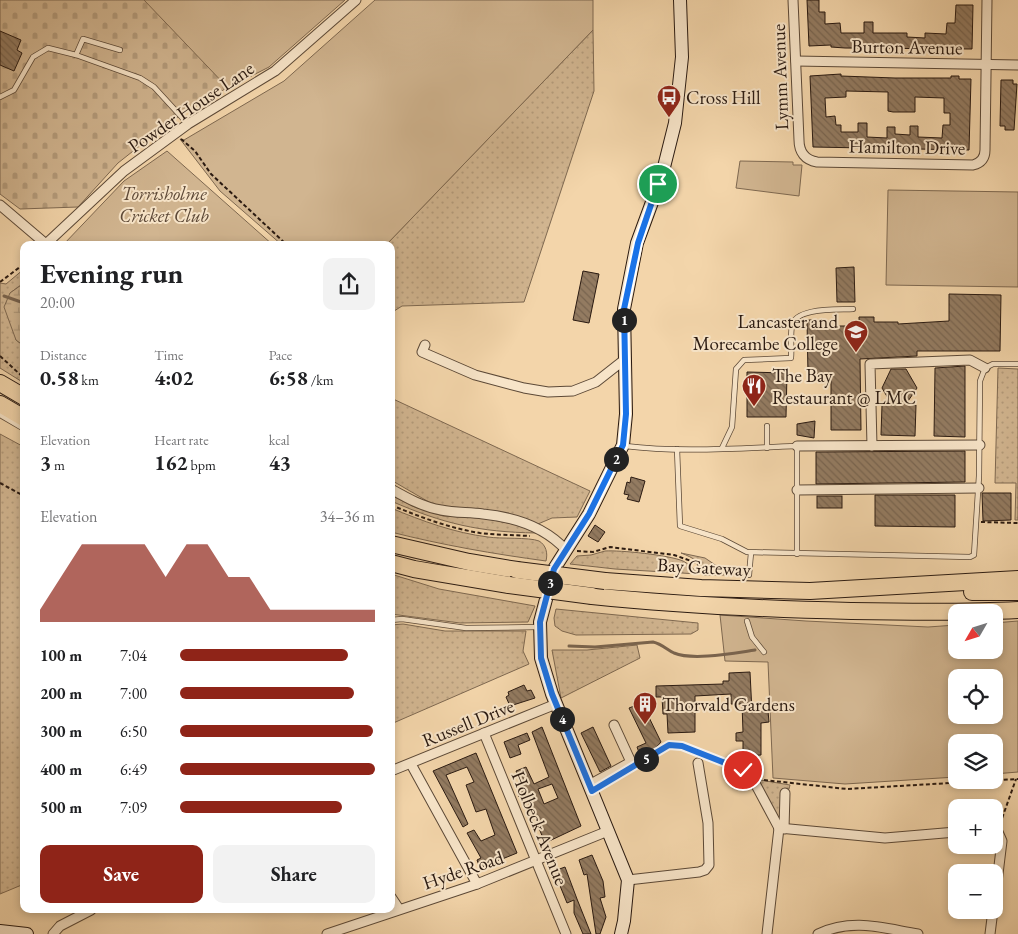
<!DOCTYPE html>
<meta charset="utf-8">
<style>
:root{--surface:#fff;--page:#f2f2f2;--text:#202124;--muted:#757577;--accent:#8f2418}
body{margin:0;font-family:"EB Garamond",serif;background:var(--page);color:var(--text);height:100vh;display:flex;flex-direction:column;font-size:19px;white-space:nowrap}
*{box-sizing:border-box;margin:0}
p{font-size:16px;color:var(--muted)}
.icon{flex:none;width:28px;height:28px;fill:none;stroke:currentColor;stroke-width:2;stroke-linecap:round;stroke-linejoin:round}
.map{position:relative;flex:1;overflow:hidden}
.drawer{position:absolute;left:20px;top:241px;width:375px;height:672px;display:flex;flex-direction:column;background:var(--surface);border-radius:10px;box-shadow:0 2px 8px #0003}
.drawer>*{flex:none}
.needle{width:32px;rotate:231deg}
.buttons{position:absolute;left:948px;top:604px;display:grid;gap:10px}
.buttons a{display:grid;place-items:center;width:55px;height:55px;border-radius:10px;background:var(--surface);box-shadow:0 2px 8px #0003;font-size:25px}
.pin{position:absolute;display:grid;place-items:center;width:42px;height:42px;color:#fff;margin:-21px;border:2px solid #fff;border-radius:50%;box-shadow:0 1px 5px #0007}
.km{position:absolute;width:25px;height:25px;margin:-12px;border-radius:50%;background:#222;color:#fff;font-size:14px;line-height:25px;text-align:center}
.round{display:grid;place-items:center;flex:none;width:52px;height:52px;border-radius:10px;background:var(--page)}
.head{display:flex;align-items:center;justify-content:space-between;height:85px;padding:0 20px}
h1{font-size:28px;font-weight:700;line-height:38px}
.stats{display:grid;grid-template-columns:repeat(3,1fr);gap:8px;height:85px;padding:5px 20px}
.stats div{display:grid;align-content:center}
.stats b{font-size:21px;font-weight:700}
.stats small{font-size:14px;font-weight:400}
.stats p{font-size:14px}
.chart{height:140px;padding:10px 20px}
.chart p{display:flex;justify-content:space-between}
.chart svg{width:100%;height:90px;margin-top:5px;fill:var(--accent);opacity:.7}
.cta{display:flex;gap:10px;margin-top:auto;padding:10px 20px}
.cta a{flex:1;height:58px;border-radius:10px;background:var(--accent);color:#fff;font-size:20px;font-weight:700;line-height:58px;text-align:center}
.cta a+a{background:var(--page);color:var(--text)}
ul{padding:0 20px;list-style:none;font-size:16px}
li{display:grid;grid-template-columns:80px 60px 1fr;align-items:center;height:38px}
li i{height:12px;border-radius:6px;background:var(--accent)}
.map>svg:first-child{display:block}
.grass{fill:url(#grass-dots);stroke:#7e6850}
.wetland{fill:url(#wetland-marsh);stroke:#7e6850}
.cemetery{fill:url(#cemetery-stones);stroke:#7e6850}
.park{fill:#d1b590;stroke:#7e6850;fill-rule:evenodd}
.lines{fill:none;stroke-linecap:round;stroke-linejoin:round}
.stream{stroke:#7a644e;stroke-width:3}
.building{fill:url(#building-back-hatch);stroke:#2a1a11;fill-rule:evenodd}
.lane-casing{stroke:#5c4937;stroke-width:6}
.street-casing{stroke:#5c4937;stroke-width:11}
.secondary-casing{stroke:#2a1a11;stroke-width:14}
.highway-casing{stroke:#2a1a11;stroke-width:18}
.path{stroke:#2a1a11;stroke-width:2;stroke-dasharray:4 2.5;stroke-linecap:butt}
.lane{stroke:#f7e4c8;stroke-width:4.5}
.street{stroke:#f7e4c8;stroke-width:9}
.secondary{stroke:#f7e4c8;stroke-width:12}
.highway{stroke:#f3d5aa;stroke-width:16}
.highway-bridge-casing{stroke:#2a1a11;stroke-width:18;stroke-linecap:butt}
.highway-bridge{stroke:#f3d5aa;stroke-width:16}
.route-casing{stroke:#fff;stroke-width:10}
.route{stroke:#1a73e8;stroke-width:6}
.labels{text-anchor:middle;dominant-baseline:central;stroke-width:4;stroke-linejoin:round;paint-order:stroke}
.street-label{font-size:19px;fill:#2a1a11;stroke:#f7e4c8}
.poi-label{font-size:19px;fill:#2a1a11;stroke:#f7e4c8;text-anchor:start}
.park-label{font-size:19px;font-style:italic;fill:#5c4837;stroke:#f7e4c8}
</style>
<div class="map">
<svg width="1018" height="934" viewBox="0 0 1018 934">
<defs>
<pattern id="grass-dots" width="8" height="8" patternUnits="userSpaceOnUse" patternTransform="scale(1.25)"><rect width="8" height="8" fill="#d1b590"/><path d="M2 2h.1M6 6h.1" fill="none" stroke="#b49b7b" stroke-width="1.8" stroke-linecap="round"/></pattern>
<pattern id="wetland-marsh" width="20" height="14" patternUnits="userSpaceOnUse" patternTransform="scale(1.25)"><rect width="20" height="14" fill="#d1b590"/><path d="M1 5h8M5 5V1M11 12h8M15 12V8" fill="none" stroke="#b49b7b"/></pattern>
<pattern id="cemetery-stones" width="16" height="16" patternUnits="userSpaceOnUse" patternTransform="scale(1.25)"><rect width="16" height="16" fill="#d1b590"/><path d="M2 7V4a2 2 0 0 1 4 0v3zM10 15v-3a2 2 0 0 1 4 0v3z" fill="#b49b7b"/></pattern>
<pattern id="building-back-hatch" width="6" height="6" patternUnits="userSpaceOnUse" patternTransform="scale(1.25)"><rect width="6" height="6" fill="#937b61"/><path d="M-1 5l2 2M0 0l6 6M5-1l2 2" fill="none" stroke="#78644f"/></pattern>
</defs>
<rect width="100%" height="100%" fill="#f3d5aa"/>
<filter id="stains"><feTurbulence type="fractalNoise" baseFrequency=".004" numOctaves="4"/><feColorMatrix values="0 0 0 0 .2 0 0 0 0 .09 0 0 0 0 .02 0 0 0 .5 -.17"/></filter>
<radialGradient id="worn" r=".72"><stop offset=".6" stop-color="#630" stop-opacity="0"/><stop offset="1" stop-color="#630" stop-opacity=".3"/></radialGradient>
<g class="grass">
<path d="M593,30L594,91L524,302L402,306L391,313V245H386Z"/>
<path d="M24,269V283L10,293L16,340L24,346V383L0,368V283L6,284Z"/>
<path d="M998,368L1018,369V520H1015L1016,483H995Z"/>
<path d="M391,398L590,491L577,517L552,518L538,524L499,512L434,505L391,480Z"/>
<path d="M0,434L24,447V884L0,894Z"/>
<path d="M391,495L412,506L443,516L483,518L518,525L536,533C479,532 444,524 391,501Z"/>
<path d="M391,508C422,521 455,533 488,537C500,539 529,537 539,541C546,545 548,553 546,561C494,554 442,545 391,532Z"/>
<path d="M605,551C620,550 669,555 683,561C689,564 693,568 698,574L615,569L570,564L577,556L591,555Z"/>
<path d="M681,553L705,558L730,575H704C701,562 694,558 681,553Z"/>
<path d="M391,574L439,589L535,606L528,622L460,623L391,614Z"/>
<path d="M556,609L698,623V630L691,634L576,635L562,631L555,626L554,618Z"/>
<path d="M403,624L445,631H526L523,651L529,664L391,724V625Z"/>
<path d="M637,645L640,658L561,698L552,650H587Z"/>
<path d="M760,780L790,785L789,789H782L781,822L759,782Z"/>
</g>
<path class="wetland" d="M24,283V346L16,340L4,307L10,293Z"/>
<path class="cemetery" d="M0,0H146L230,86L171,121L118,163L78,207L20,209L0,194Z"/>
<g class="park">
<path d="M144,0H345L269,67L228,88Z"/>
<path d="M375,0H593V30L386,245H282L220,191L180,139L184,140L284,81Z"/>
<path d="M167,151L273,245H63L124,181Z"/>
<path d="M740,161L793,162V165H802L799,196L736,188Z"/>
<path d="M888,190L1018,192V287L886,285Z"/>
<path d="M720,615L806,621L928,627L956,625V650H994V623L1018,621V772L994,774V742H956V777L845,784L773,778L768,662L725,661ZM956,678H994V715H956Z"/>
</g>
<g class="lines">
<g class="stream">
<path d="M4,296L21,302"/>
<path d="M569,646L595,647L653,642C662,644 666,649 674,653C693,661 734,653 755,650"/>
</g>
</g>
<g class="building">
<path d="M807,0H819V12H825V24L840,23L841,33H864V22H873V33H907V37L925,38V33L946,34L947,23H955L956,5H973L972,49L845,48L831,47V45L809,46Z"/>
<path d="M0,31L21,40L17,50L22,53L14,71L0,65Z"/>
<path d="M841,74V76L895,78H951V76H959V79H971L969,150L813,147L810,76ZM846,91L888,92V111L893,112H915V97L944,98V113H950V125H943L942,138L918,137V126H910V135L895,134V127H887V138L867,137V123H858V132H841V125H836L835,116L826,117L825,98L846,97Z"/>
<path d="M1001,80H1013V84H1017L1014,130H1005V126H1000Z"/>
<path d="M854,267L855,302H837L836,268Z"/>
<path d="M583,271L599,274L589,323L573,320Z"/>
<path d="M949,294L1001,295L1000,351H917V356L860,359L861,430H831V374H808L807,320H822V326H859V317H874V322H898V324L949,321Z"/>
<path d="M965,366V437L934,436L935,368Z"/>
<path d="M891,369H906L917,388L906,404L916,405L915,436L881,435L882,405H892L882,388Z"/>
<path d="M747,372L787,373L786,417H747Z"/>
<path d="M815,421L814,438L797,435V424Z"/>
<path d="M965,451V482L816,484V452Z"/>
<path d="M631,477L645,481L639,502L627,499L629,495L624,494L627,482L630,483Z"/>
<path d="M982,493H1011V520L983,521Z"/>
<path d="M875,495H955V527L875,526Z"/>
<rect x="817" y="496" width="25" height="12"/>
<path d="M595,525L605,532L598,542L588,536Z"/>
<path d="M750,672L752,712L768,711L769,722L761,723V755L743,756V741H736V733L743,732L742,704H731V694L695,696V732L668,733L667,714H663L662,697H656V686L723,684V681H729V673Z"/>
<path d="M524,685L527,691L531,690L535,698L510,706L506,697L509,695L508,692Z"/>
<path d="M642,703L661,742L650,754L641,758L637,747L646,743L629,708Z"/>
<path d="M542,727L581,826L545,843L525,794L519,797L517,791L523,788L516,771L526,767L534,784L549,777L532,732ZM552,784L558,798L544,804L538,789Z"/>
<path d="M593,727L611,766L600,772L581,733Z"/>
<path d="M527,733L530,740L518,745L521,754L510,758L504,742Z"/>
<path d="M476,753L517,853L480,868L477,860L481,858L467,833L474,830L481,841L495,835L486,809L476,812L466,785L474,782L467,767L446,775L468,824L463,827L433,771Z"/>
<path d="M592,855L603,881L605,897L600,898L606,917L600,934H596L587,874L584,875L579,860Z"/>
<path d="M565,867L577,899L591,934H583L574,913V900L567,903L554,871Z"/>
</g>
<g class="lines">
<defs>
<g id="lane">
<path d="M76,55L83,39L120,50"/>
<path d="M0,97L14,90L33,57L48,48L76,55L140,78L154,87L188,124"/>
<path d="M0,415L24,429"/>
<path d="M625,446C682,453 740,448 797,446V554"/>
<path d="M722,448L732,427L736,369L744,360L791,358C792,348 790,336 792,326C795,307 838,310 853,309"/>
<path d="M767,448V426"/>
<path d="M677,449L680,526L722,539L747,552L970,557L974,555L979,476L980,381L985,368L993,364H1018"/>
<path d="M749,575L751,553"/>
<path d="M391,620L402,619L466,628L539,627"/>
<path d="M747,621L752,637L764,652"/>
</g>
<g id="street">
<path d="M793,0L799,140C799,152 805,160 817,162L973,165C981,163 985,158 985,150L987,0"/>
<path d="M796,61L1018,65"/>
<path d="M0,205L47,245"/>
<path d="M46,244L124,171L188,124L275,71L356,0"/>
<path d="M425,345L422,352L475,375L524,388L548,392L573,391L596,382L624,360"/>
<path d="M797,446L980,445"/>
<path d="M872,446L870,364L970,360L985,368"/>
<path d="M391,489C407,498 423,507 441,510C455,513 469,512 483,514C514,517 545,527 566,550"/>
<path d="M797,490L979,488"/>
<path d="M484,733L566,934"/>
<path d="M411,764L477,884"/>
<path d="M391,771L556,704"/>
<path d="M749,772L779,828"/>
<path d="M589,785L631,762L614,725"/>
<path d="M779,828L885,838L956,832"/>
<path d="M784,829L785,793"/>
<path d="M994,831L998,832L1002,841L994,907"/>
<path d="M628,880L699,872L705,870L709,865L708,823L698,763"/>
<path d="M391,897L399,909"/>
<path d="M53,934L60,926L91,910"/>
<path d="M327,934L477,884L608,831"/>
<path d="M767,934L779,828"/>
<path d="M818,934C853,918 882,928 918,934"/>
<path d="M990,934L993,910"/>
</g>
<g id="secondary">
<path d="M0,931L27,934"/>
<path d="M621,934L624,921L628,880L552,694L541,658L540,622L554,569L589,514L623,445L626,414L624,309L637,243L662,175L675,123L682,57L680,0"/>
</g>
<g id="highway">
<path d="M0,383L24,397"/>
<path d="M0,404L24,418"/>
<path d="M391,544L469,562L517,570"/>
<path d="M391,563L414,569L509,585"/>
<path d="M605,581L701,588L810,591L1018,579"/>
<path d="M972,592H1018"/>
<path d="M592,596C678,605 764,609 851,611C907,612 962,613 1018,610"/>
</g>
</defs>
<use href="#lane" class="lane-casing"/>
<use href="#street" class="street-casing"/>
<use href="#secondary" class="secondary-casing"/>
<use href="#highway" class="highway-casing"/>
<g class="path">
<path d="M181,139L195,151L211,174L287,245"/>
<path d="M0,282L24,264"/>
<path d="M0,356L24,378"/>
<path d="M0,483L24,496"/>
<path d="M391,505C420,517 449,528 480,533C496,535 513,535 530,536"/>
<path d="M981,522L1018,523"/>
<path d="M577,551L593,552L610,547L674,555L697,563L699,566L700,575"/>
<path d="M639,764L669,745L682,746L742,770"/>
<path d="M764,780L847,789L1018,779"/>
<path d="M1000,824L1016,779"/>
</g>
<use href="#lane" class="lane"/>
<use href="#street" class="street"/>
<use href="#secondary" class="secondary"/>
<use href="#highway" class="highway"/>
<defs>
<g id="highway-bridge">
<path d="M517,570L605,581"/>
<path d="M509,585L592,596"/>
</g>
</defs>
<use href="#highway-bridge" class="highway-bridge-casing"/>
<use href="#highway-bridge" class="highway-bridge"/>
</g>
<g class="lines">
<defs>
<path id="route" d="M658,184L638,243L624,309L626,414L623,445L589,514L554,569L540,622L541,658L552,694L592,791L669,745L682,746L743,770"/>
</defs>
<use href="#route" class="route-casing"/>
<use href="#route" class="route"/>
</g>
<defs>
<symbol id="bus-pin" viewBox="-11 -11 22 30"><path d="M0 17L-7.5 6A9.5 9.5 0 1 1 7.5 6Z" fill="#8f2418" stroke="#f7e4c8"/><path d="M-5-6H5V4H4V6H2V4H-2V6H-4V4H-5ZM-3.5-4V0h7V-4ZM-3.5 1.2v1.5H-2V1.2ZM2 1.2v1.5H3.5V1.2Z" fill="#fff"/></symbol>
<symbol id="university-pin" viewBox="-11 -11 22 30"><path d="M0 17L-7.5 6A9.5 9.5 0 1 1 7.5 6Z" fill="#8f2418" stroke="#f7e4c8"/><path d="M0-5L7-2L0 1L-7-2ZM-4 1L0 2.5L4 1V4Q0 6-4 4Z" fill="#fff"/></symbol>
<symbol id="restaurant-pin" viewBox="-11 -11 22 30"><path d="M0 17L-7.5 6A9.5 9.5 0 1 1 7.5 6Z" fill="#8f2418" stroke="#f7e4c8"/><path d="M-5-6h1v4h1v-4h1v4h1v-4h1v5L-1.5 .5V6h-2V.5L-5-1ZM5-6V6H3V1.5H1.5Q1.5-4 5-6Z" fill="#fff"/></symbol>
<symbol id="building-pin" viewBox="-11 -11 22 30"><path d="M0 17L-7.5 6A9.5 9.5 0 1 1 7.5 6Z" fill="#8f2418" stroke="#f7e4c8"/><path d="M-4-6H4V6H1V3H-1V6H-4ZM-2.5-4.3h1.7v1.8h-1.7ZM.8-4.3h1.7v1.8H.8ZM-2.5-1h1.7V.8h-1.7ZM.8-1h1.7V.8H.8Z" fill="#fff"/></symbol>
</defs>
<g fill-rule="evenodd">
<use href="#bus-pin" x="655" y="83" width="28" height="38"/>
<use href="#university-pin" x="842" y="318" width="28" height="38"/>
<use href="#restaurant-pin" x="740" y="372" width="28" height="38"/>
<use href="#building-pin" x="631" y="690" width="28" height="38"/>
</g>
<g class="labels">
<g class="street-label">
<text transform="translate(907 47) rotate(1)">Burton Avenue</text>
<text transform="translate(780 77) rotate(-92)">Lymm Avenue</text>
<text transform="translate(191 107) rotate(-34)">Powder House Lane</text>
<text transform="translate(907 147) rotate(1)">Hamilton Drive</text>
<text transform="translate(704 567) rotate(3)">Bay Gateway</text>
<text transform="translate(468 723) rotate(-22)">Russell Drive</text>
<text transform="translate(540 828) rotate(68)">Holbeck Avenue</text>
<text transform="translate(463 870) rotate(-19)">Hyde Road</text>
</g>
<g class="poi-label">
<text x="686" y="97">Cross Hill</text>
<text x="838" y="321" text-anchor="end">Lancaster and<tspan x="838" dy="22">Morecambe College</tspan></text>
<text x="772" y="375">The Bay<tspan x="772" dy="22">Restaurant @ LMC</tspan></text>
<text x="662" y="704">Thorvald Gardens</text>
</g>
<g class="park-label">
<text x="164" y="193">Torrisholme<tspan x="164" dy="22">Cricket Club</tspan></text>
</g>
</g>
<rect width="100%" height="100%" filter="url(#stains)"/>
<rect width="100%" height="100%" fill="url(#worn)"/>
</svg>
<div class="buttons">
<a><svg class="needle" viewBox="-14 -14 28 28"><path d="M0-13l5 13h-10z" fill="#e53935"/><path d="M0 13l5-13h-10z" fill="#757577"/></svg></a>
<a><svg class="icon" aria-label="locate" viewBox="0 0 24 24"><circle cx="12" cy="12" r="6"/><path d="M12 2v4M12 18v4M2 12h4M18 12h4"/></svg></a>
<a><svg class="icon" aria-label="layers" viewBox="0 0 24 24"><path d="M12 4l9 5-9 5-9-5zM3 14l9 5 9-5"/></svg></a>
<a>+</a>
<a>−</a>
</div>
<div class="pin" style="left:658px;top:184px;background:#1e9e55"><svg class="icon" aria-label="arrive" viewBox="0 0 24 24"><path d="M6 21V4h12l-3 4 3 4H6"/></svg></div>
<div class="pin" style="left:743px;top:770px;background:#d93025"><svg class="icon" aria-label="check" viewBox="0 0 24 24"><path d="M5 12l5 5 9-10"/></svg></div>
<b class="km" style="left:624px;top:320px">1</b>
<b class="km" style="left:616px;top:459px">2</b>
<b class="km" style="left:550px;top:583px">3</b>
<b class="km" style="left:562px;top:719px">4</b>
<b class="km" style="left:646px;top:759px">5</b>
<section class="drawer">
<div class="head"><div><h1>Evening run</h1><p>20:00</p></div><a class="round"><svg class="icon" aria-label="share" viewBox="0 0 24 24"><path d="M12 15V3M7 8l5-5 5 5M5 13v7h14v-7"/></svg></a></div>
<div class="stats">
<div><p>Distance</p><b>0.58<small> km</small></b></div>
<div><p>Time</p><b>4:02</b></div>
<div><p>Pace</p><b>6:58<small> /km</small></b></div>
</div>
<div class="stats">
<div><p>Elevation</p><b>3<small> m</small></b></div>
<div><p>Heart rate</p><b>162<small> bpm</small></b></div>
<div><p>kcal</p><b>43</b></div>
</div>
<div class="chart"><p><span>Elevation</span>34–36 m</p>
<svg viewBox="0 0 160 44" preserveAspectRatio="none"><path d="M0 44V38L10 22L20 6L30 6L40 6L50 6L60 22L70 6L80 6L90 22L100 22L110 38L120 38L130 38L140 38L150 38L160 38V44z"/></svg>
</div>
<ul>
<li><b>100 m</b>7:04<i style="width:86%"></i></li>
<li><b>200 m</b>7:00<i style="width:89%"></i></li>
<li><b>300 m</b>6:50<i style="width:99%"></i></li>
<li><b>400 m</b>6:49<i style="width:100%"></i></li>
<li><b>500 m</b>7:09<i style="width:83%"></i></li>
</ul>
<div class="cta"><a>Save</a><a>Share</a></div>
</section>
</div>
